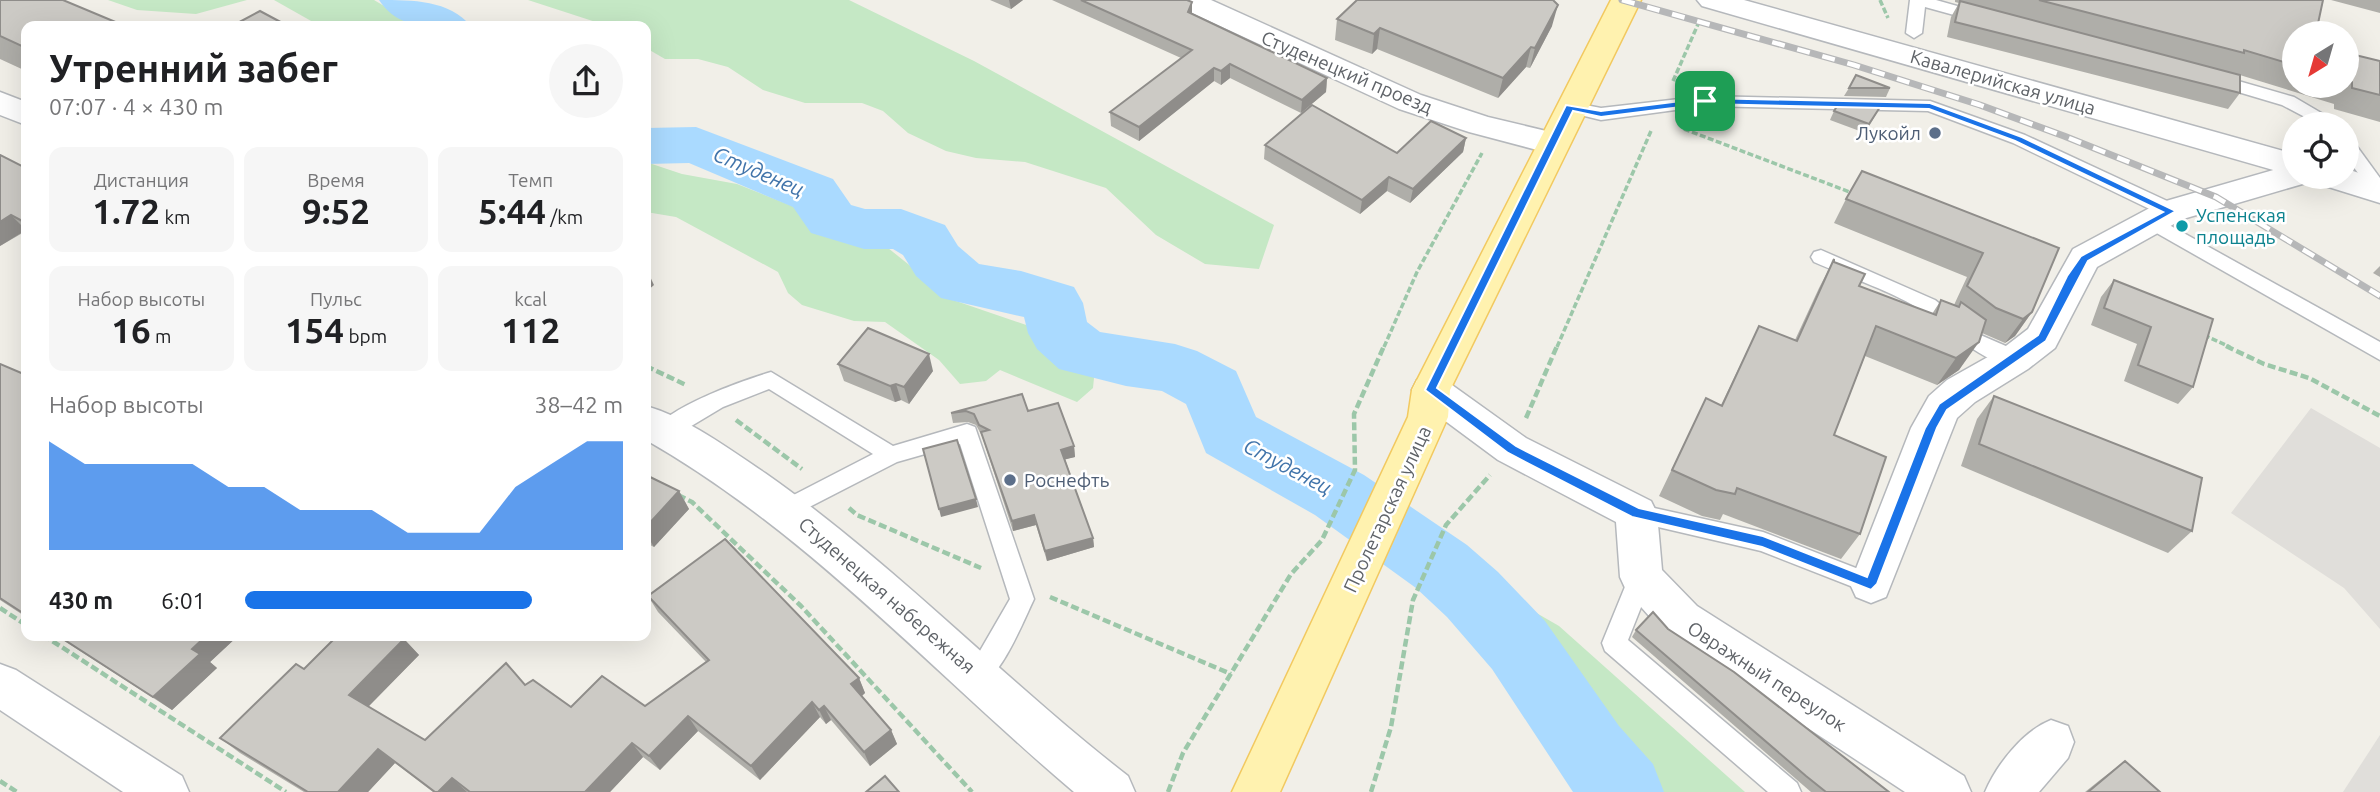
<!DOCTYPE html>
<html lang="ru">
<meta charset="utf-8">
<style>
:root{--surface:#fff;--page:#f6f6f6;--text:#202124;--muted:#757577;--accent:#1a73e8}
body{margin:0;font-family:Ubuntu,sans-serif;background:var(--page);color:var(--text);height:100vh;display:flex;flex-direction:column;font-size:26px;white-space:nowrap}
*{box-sizing:border-box;margin:0}
p{font-size:23px;color:var(--muted)}
.icon{flex:none;width:38px;height:38px;fill:none;stroke:currentColor;stroke-width:2;stroke-linecap:round;stroke-linejoin:round}
.map{position:relative;flex:1;overflow:hidden}
.side{position:absolute;left:21px;top:21px;width:630px;height:620px;display:flex;flex-direction:column;background:var(--surface);border-radius:14px;box-shadow:0 7px 28px #0002}
.side>*{flex:none}
.needle{width:46px;rotate:217deg}
.buttons{position:absolute;left:2282px;top:21px;display:grid;gap:14px}
.buttons a{display:grid;place-items:center;width:77px;height:77px;border-radius:50%;background:var(--surface);box-shadow:0 7px 28px #0002;font-size:35px}
.pin{position:absolute;display:grid;place-items:center;width:60px;height:60px;color:#fff;margin:-30px;border-radius:14px;box-shadow:0 4px 10px #0006}
.round{display:grid;place-items:center;flex:none;width:74px;height:74px;border-radius:37px;background:var(--page)}
.summary{display:flex;align-items:center;justify-content:space-between;height:119px;padding:0 28px}
h1{font-size:38px;font-weight:700;line-height:52px}
.metrics{display:grid;grid-template-columns:repeat(3,1fr);gap:10px;height:119px;padding:7px 28px}
.metrics div{display:grid;align-content:center;border-radius:14px;background:var(--page);text-align:center}
.metrics b{font-size:35px;font-weight:700}
.metrics small{font-size:19px;font-weight:400}
.metrics p{font-size:19px}
.chart{height:196px;padding:14px 28px}
.chart p{display:flex;justify-content:space-between}
.chart svg{width:100%;height:126px;margin-top:7px;fill:var(--accent);opacity:.7}
ul{padding:0 28px;list-style:none;font-size:23px}
li{display:grid;grid-template-columns:112px 84px 1fr;align-items:center;height:52px}
li i{height:18px;border-radius:9px;background:var(--accent)}
.map>svg:first-child{display:block}
.industrial{fill:#e0deda}
.green{fill:#c5e8c5}
.lines{fill:none;stroke-linecap:round;stroke-linejoin:round}
.river{fill:#aadaff;fill-rule:evenodd}
.service-casing{stroke:#b5b8bc;stroke-width:3}
.minor-casing{stroke:#b5b8bc;stroke-width:3}
.tertiary-casing{stroke:#b5b8bc;stroke-width:3}
.primary-casing{stroke:#f2c960;stroke-width:3}
.path-far1{stroke:#9cc7a9;stroke-width:3.5;stroke-dasharray:6 2.5;stroke-linecap:butt}
.path{stroke:#9cc7a9;stroke-width:4.5;stroke-dasharray:8 3.5;stroke-linecap:butt}
.service{fill:#fff;fill-rule:evenodd}
.minor{fill:#fff;fill-rule:evenodd}
.tertiary{fill:#fff;fill-rule:evenodd}
.primary{fill:#fff2af;fill-rule:evenodd}
.rail-casing{stroke:#b6b7b8;stroke-width:7}
.rail{stroke:#fff;stroke-width:4.5;stroke-dasharray:13;stroke-linecap:butt}
.wall{fill:#afaea9}
.shaded-wall{fill:#8f8d8a}
.building{fill:#cccac5;stroke:#8f8d8a;stroke-width:2}
.route{fill:#1a73e8;stroke:#fff;stroke-width:2;fill-rule:evenodd}
.service-dot{fill:#5c6f8a;stroke:#fff;stroke-width:2.5}
.culture-dot{fill:#0f9aa8;stroke:#fff;stroke-width:2.5}
.labels{text-anchor:middle;dominant-baseline:central;stroke-width:5;stroke-linejoin:round;paint-order:stroke}
.street-label{font-size:19px;fill:#5f6368;stroke:#fff}
.service-label{font-size:19px;fill:#4e5e75;stroke:#fff;text-anchor:end}
.culture-label{font-size:19px;fill:#0d838f;stroke:#fff;text-anchor:start}
.water-label{font-size:21px;font-style:italic;fill:#4174aa;stroke:#fff}
</style>
<div class="map">
<svg width="2380" height="792" viewBox="0 0 2380 792">
<rect width="100%" height="100%" fill="#f1efe8"/>
<g class="industrial">
<path d="M2311,408L2380,448V629L2344,588L2231,513Z"/>
<path d="M2380,735V792H2343Z"/>
</g>
<g class="green">
<path d="M108,0H247L196,14L137,10Z"/>
<path d="M274,0H374L418,26H320Z"/>
<path d="M528,0H849L974,61L1274,225L1259,269L1205,264L1156,235L1106,188L1025,162L976,158L946,151L908,133L883,111L862,103H805L763,90L728,67L698,59H665L646,48V26H608Z"/>
<path d="M646,162L682,174L737,184L878,240L953,300L1038,329L1095,368L1093,388L1077,402L1000,370L986,381L960,384L939,360L885,322L854,321L802,305L788,293L778,272L676,217L646,212Z"/>
<path d="M1533,611L1559,626L1745,792H1638L1521,631Z"/>
</g>
<g class="lines">
<g class="river">
<path d="M379,0C413,0 449,0 471,26C437,28 400,32 379,0Z"/>
<path d="M696,127L833,179L851,205L865,209H901L945,225L958,246L979,264L1021,271L1074,287L1083,303L1087,322L1100,332L1175,344L1197,351L1236,371L1256,417L1364,475L1467,545L1498,572L1545,621L1619,726L1653,764L1664,792H1573L1492,669L1447,617L1416,588L1315,515L1206,453L1186,404L1162,391L1126,386L1059,369L1037,349L1028,333L1024,317L941,298L916,276L903,255L893,249H864L811,233L793,207L689,163L646,164V128Z"/>
</g>
<defs>
<g id="service">
<path d="M1910,0H1936L1989,15L1991,18L1983,23L1925,7L1922,33L1914,38L1906,33Z"/>
<path d="M2214,74L2294,97L2340,124H2318L2282,105L2208,83L2206,79Z"/>
<path d="M1705,96L1930,101L2025,135L2178,206L2180,211L2171,217L2164,216L2013,143L1928,111L1705,106L1601,120L1564,111L1561,107L1570,102L1601,108Z"/>
<path d="M2347,139L2353,141L2380,178V197L2374,195L2347,158Z"/>
<path d="M2153,216L2380,342V360L2146,227L2144,222Z"/>
<path d="M1821,250L1935,300L1978,334L2022,353L2025,359L2022,365C1995,373 1945,328 1924,312C1897,293 1846,276 1814,262L1811,257L1814,252Z"/>
<path d="M771,372L893,446L967,424L975,427L1034,599C1023,622 1001,678 978,686L969,683L966,675L1010,599L960,444L897,462L788,518L780,516L777,509L780,502L873,454L769,389L723,407L673,437L665,440L657,437L654,431C667,407 744,380 771,372Z"/>
<path d="M1636,504L1763,532L1879,577L1883,584L1879,591L1871,594L1761,551L1628,520L1625,513L1628,506Z"/>
<path d="M1641,567L1649,570L1653,577L1628,640L1797,783L1801,792H1768L1605,651L1602,643L1629,577L1633,570Z"/>
</g>
<g id="minor">
<path d="M1172,0H1211L1421,95L1488,117L1563,135L1568,143L1563,151L1552,154L1469,132L1399,109L1177,6Z"/>
<path d="M2294,164V177H2310L2306,183L2183,219L2097,267L2055,348L2028,369L1975,402L1957,418L1886,597L1871,603L1856,597L1850,584L1911,428L1929,396L1947,380L2002,349L2028,329L2073,249L2159,203Z"/>
<path d="M1431,375L1445,380L1526,438L1651,501L1657,513L1662,570L1697,606L1964,776L1971,792H1905L1665,634L1626,590L1620,577L1616,522L1498,460L1417,400L1412,390L1417,380Z"/>
<path d="M0,664L16,670L182,776L189,792H123L0,710Z"/>
<path d="M2051,720L2068,726L2074,742L2068,758L2039,792H1985C1997,764 2023,731 2051,720Z"/>
</g>
<g id="tertiary">
<path d="M1697,0H1744L2294,154V176L1702,6Z"/>
<path d="M0,92L26,102V125L0,115Z"/>
<path d="M2347,169L2380,180V203L2322,185L2317,177H2347Z"/>
<path d="M646,406C688,418 729,449 765,473C895,564 1003,679 1128,776L1135,792H1074C932,672 809,533 646,440Z"/>
</g>
<path id="primary" d="M1611,0H1641L1450,390L1448,417L1280,792H1232L1408,417L1412,390Z"/>
</defs>
<use href="#service" class="service-casing"/>
<use href="#minor" class="minor-casing"/>
<use href="#tertiary" class="tertiary-casing"/>
<use href="#primary" class="primary-casing"/>
<g class="path-far1">
<path d="M1880,0L1888,18"/>
<path d="M1673,81L1699,22"/>
<path d="M1684,129L1855,194"/>
<path d="M2204,335L2230,347"/>
<path d="M1384,347L1417,272L1482,153"/>
<path d="M1557,347L1651,131"/>
</g>
<g class="path">
<path d="M2226,346L2264,364L2309,378L2380,416"/>
<path d="M646,366L686,385"/>
<path d="M1526,418L1557,346"/>
<path d="M736,420L802,469"/>
<path d="M678,495L692,502L801,606L972,792"/>
<path d="M849,508L857,515L981,568"/>
<path d="M1050,597L1231,674"/>
<path d="M0,608L26,625"/>
<path d="M43,635L286,792"/>
<path d="M0,781L17,792"/>
<path d="M1168,792L1183,753L1291,574L1322,540L1355,470L1354,414L1384,346"/>
<path d="M1371,792L1391,727L1413,600L1446,525L1490,475"/>
</g>
<use href="#service" class="service"/>
<use href="#minor" class="minor"/>
<use href="#tertiary" class="tertiary"/>
<use href="#primary" class="primary"/>
<defs>
<path id="rail" d="M1622,0L1854,65L1980,105L2064,136L2216,197L2380,296"/>
</defs>
<use href="#rail" class="rail-casing"/>
<use href="#rail" class="rail"/>
</g>
<g class="wall">
<path d="M0,0L26,26V71L0,59Z"/>
<path d="M990,0H1023L1011,9Z"/>
<path d="M1052,0H1187L1192,14L1327,78L1326,92L1301,113L1230,78L1221,85L1214,81L1139,141L1111,126L1110,112L1181,58Z"/>
<path d="M1955,0H2323L2294,33V86H2347V53L2380,61V122L2334,109V104L2230,72L2229,73L2240,93L2228,109L1947,37L1951,17L1959,3L1955,2Z"/>
<path d="M2331,0H2380V13Z"/>
<path d="M1337,19L1552,26L1530,68L1526,67L1498,98L1377,49L1372,54L1335,40Z"/>
<path d="M1849,88H1890L1886,97L1844,96Z"/>
<path d="M1882,104L1865,133L1830,120L1834,111Z"/>
<path d="M1466,138L1463,152L1410,203L1387,191L1360,214L1264,159L1265,145L1397,153Z"/>
<path d="M26,168V231L0,246Z"/>
<path d="M1846,199L2059,248L2032,312L2015,336L2005,343L1982,333L1959,370L1937,385L1865,356L1834,435L1860,534L1841,559L1723,514L1720,520L1702,516L1659,496L1706,398L1721,405L1759,326L1795,340L1819,288L1834,259V262L1859,286L1932,314L1941,300L1954,305L1967,277L1834,223Z"/>
<path d="M2380,266V277L2373,273Z"/>
<path d="M2114,280L2213,319L2193,387L2178,404L2124,381L2137,344L2091,325L2101,297Z"/>
<path d="M0,364L26,375V617L0,600Z"/>
<path d="M838,364L933,371L909,404L901,400L895,402L844,381Z"/>
<path d="M1022,394L1028,411L1074,446L1075,457L1065,459L1093,538L1094,547L1047,561L1036,525L1013,531L982,436L976,425L968,422L953,423L951,413Z"/>
<path d="M1994,396L2192,531L2168,553L1961,466L1977,419Z"/>
<path d="M646,475L679,491L689,509L654,547L646,543Z"/>
<path d="M648,596L859,678L865,693L862,696L891,730L897,744L870,766L831,720L826,724L820,717L760,780L698,731L660,770L643,757L610,792H433L395,763L368,792H304L240,753L220,738L304,669L404,639L419,655L368,707L425,740L525,685L571,707L645,706L706,662L658,612Z"/>
<path d="M1668,629L1889,792H1811L1632,637L1636,630Z"/>
<path d="M55,635H239L210,662L217,668L172,710Z"/>
<path d="M2125,761L2160,792H2085L2100,780Z"/>
</g>
<g class="shaded-wall">
<path d="M1009,0H1023L1011,9Z"/>
<path d="M1192,2V16L1188,12Z"/>
<path d="M1558,5L1552,26L1530,68L1535,48Z"/>
<path d="M1380,28L1377,49L1372,54L1374,34Z"/>
<path d="M1531,47L1526,67L1498,98L1503,78Z"/>
<path d="M1230,64V78L1221,85V71Z"/>
<path d="M1214,68V81L1139,141V127Z"/>
<path d="M1327,78L1326,92L1301,113L1302,100Z"/>
<path d="M1466,138L1463,152L1410,203L1413,189Z"/>
<path d="M1389,177L1387,191L1360,214L1362,200Z"/>
<path d="M11,215L26,230L0,246V222Z"/>
<path d="M646,268L654,285L646,292Z"/>
<path d="M2032,312L2015,336L2005,343L2023,319Z"/>
<path d="M1979,342L1959,370L1937,385L1956,358Z"/>
<path d="M929,354L933,371L909,404L904,387Z"/>
<path d="M896,384L901,400L895,402L890,386Z"/>
<path d="M1074,446L1075,457L1063,460L1061,450Z"/>
<path d="M679,491L689,509L654,547L646,534V527Z"/>
<path d="M976,499L978,507L941,517L939,509Z"/>
<path d="M1034,515L1036,525L1013,531L1012,521Z"/>
<path d="M1093,538L1094,547L1047,561L1045,551Z"/>
<path d="M207,635H239L210,662L217,668L172,710L153,697L192,649Z"/>
<path d="M404,639L419,655L365,710L349,695Z"/>
<path d="M859,678L865,693L858,699L851,684Z"/>
<path d="M812,702L820,717L760,780L751,766Z"/>
<path d="M824,706L831,720L826,724L819,710Z"/>
<path d="M688,716L698,731L660,770L649,756Z"/>
<path d="M891,730L897,744L870,766L864,752Z"/>
<path d="M632,743L643,757L610,792H585Z"/>
<path d="M378,749L395,763L368,792H338Z"/>
<path d="M452,778L467,792H438Z"/>
</g>
<g class="building">
<path d="M0,0H63L125,26H26V48L0,36Z"/>
<path d="M1081,0H1187L1192,2L1188,12L1327,78L1302,100L1230,64L1221,71L1214,68L1139,127L1110,112L1192,50Z"/>
<path d="M1357,0H1553L1558,5L1535,48L1531,47L1503,78L1380,28L1374,34L1337,19Z"/>
<path d="M2039,0H2323L2316,33H2294V65L2244,50V53Z"/>
<path d="M1960,1L2240,75V93L1955,22Z"/>
<path d="M260,11L288,26H232Z"/>
<path d="M2347,53L2380,61V95L2352,88V82L2347,81Z"/>
<path d="M1856,75L1890,88H1849Z"/>
<path d="M1839,103L1882,104L1869,124L1834,111Z"/>
<path d="M1312,105L1397,153L1431,121L1466,138L1413,189L1389,177L1362,200L1265,145Z"/>
<path d="M0,155L26,168V223L11,215L0,222Z"/>
<path d="M1862,171L2059,248L2032,312L2023,319L1996,308L1967,286L1983,253L1846,199Z"/>
<path d="M1834,259V262L1865,274L1859,286L1936,315L1941,300L1959,307L1961,302L1986,320L1979,342L1956,358L1876,326L1834,435L1886,457L1860,534L1737,488L1735,494L1716,490L1672,470L1706,398L1722,406L1759,326L1797,341Z"/>
<path d="M2114,280L2213,319L2193,387L2138,365L2151,327L2104,308Z"/>
<path d="M868,328L929,354L904,387L896,384L890,386L838,364Z"/>
<path d="M0,364L26,375V615L0,598Z"/>
<path d="M1022,394L1028,411L1058,403L1074,446L1061,450L1093,538L1045,551L1034,515L1012,521L981,432L989,430L979,425L974,414L966,411L951,413Z"/>
<path d="M1994,396L2202,478L2192,531L1979,444Z"/>
<path d="M957,440L976,499L939,509L923,449Z"/>
<path d="M646,475L679,491L646,527Z"/>
<path d="M725,539L859,678L851,684L891,730L864,752L824,706L819,710L812,702L751,766L688,716L649,756L632,743L585,792H470L452,778L438,792H435L378,749L338,792H308L220,738L296,664L304,669L338,635H397L404,639L349,695L425,740L506,663L525,685L533,680L571,707L602,676L645,706L709,660L648,596Z"/>
<path d="M1653,612L1668,629L1734,672L1889,792H1826L1806,776L1636,630Z"/>
<path d="M57,635H207L192,649L200,654L153,697Z"/>
<path d="M2125,761L2160,792H2088Z"/>
<path d="M885,776L899,792H866Z"/>
</g>
<path class="route" d="M1705,98L1930,103L2022,137L2176,211L2088,261L2046,341L1947,410L1937,428L1877,584L1871,590L1762,547L1632,517L1508,453L1425,390L1566,105L1601,111ZM1705,104L1929,109L2015,141L2163,212L2081,256L2067,276L2038,335L1939,404L1925,428L1867,577L1763,536L1639,508L1516,446L1437,388L1573,111L1601,117Z"/>
<g class="service-dot">
<circle cx="1935" cy="133" r="7"/>
<circle cx="1010" cy="480" r="7"/>
</g>
<circle class="culture-dot" cx="2182" cy="226" r="7"/>
<g class="labels">
<g class="street-label">
<text transform="translate(1347 72) rotate(23)">Студенецкий проезд</text>
<text transform="translate(2003 82) rotate(16)">Кавалерийская улица</text>
<text transform="translate(1387 509) rotate(-65)">Пролетарская улица</text>
<text transform="translate(887 595) rotate(41)">Студенецкая набережная</text>
<text transform="translate(1767 676) rotate(33)">Овражный переулок</text>
</g>
<g class="service-label">
<text x="1921" y="133">Лукойл</text>
<text x="1024" y="480" text-anchor="start">Роснефть</text>
</g>
<g class="culture-label">
<text x="2196" y="215">Успенская<tspan x="2196" dy="22">площадь</tspan></text>
</g>
<g class="water-label">
<text transform="translate(759 171) rotate(23)">Студенец</text>
<text transform="translate(1288 466) rotate(28)">Студенец</text>
</g>
</g>
</svg>
<div class="buttons">
<a><svg class="needle" viewBox="-14 -14 28 28"><path d="M0-13l5 13h-10z" fill="#e53935"/><path d="M0 13l5-13h-10z" fill="#757577"/></svg></a>
<a><svg class="icon" aria-label="locate" viewBox="0 0 24 24"><circle cx="12" cy="12" r="6"/><path d="M12 2v4M12 18v4M2 12h4M18 12h4"/></svg></a>
</div>
<div class="pin" style="left:1705px;top:101px;background:#1e9e55"><svg class="icon" aria-label="arrive" viewBox="0 0 24 24"><path d="M6 21V4h12l-3 4 3 4H6"/></svg></div>
<section class="side">
<div class="summary"><div><h1>Утренний забег</h1><p>07:07 · 4 × 430 m</p></div><a class="round"><svg class="icon" aria-label="share" viewBox="0 0 24 24"><path d="M12 15V3M7 8l5-5 5 5M5 13v7h14v-7"/></svg></a></div>
<div class="metrics">
<div><p>Дистанция</p><b>1.72<small> km</small></b></div>
<div><p>Время</p><b>9:52</b></div>
<div><p>Темп</p><b>5:44<small> /km</small></b></div>
</div>
<div class="metrics">
<div><p>Набор высоты</p><b>16<small> m</small></b></div>
<div><p>Пульс</p><b>154<small> bpm</small></b></div>
<div><p>kcal</p><b>112</b></div>
</div>
<div class="chart"><p><span>Набор высоты</span>38–42 m</p>
<svg viewBox="0 0 160 44" preserveAspectRatio="none"><path d="M0 44V6L10 14L20 14L30 14L40 14L50 22L60 22L70 30L80 30L90 30L100 38L110 38L120 38L130 22L140 14L150 6L160 6V44z"/></svg>
</div>
<ul>
<li><b>430 m</b>6:01<i style="width:76%"></i></li>
</ul>
</section>
</div>
